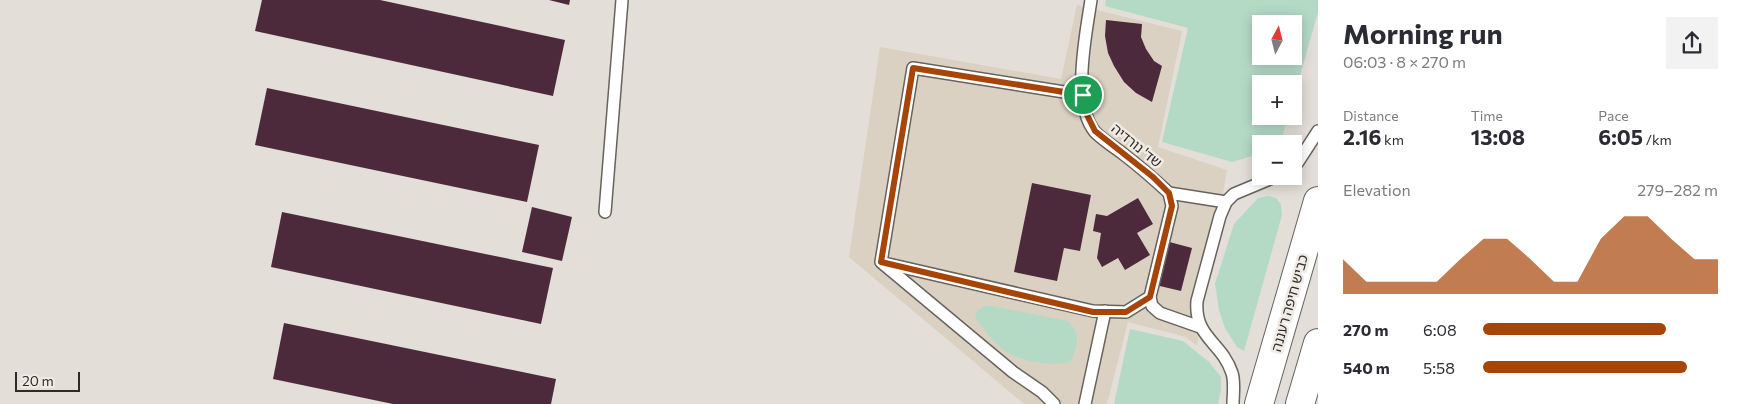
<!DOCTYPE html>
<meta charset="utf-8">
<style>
:root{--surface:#fff;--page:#f2f2f3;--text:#2b2b33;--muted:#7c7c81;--accent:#a74508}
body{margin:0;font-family:Commissioner,"Noto Sans Hebrew",sans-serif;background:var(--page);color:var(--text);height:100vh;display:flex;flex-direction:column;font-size:19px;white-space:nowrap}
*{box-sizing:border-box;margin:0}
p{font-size:16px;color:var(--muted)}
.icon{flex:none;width:28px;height:28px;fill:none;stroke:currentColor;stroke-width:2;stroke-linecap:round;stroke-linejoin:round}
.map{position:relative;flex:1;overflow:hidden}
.sheet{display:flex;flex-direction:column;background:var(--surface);width:425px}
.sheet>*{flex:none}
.needle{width:32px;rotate:7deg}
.buttons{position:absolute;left:1252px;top:15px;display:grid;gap:10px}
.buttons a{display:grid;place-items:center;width:50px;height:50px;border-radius:0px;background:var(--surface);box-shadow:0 2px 12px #0003;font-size:25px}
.scale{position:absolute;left:15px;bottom:12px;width:65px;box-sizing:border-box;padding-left:5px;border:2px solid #2c2b28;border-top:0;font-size:14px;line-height:18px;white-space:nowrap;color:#2c2b28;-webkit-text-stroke:4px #f0ebe4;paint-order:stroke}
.pin{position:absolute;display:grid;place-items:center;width:42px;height:42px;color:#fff;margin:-21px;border:2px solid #fff;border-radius:50%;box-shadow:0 1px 5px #0007}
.round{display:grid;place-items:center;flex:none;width:52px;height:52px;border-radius:0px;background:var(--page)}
.overview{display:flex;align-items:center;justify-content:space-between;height:85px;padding:0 25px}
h1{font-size:28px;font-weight:700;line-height:38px}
.figures{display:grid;grid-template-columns:repeat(3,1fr);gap:8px;height:85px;padding:5px 25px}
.figures div{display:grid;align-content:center}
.figures b{font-size:21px;font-weight:700}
.figures small{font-size:14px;font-weight:400}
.figures p{font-size:14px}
.chart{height:140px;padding:10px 25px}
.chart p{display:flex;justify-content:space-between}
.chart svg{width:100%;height:90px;margin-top:5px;fill:var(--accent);opacity:.7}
ul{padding:0 25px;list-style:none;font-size:16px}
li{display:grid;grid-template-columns:80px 60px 1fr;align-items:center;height:38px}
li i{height:12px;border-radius:6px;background:var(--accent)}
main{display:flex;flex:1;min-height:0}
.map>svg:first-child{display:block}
.built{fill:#dad1c3}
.green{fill:#b4dac6;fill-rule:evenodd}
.building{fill:#4c2a3b}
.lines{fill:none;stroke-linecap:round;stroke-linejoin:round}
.service-casing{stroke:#67635c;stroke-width:14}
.trunk-casing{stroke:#67635c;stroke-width:30}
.service{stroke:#fff;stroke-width:11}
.trunk{stroke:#fff;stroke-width:28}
.route-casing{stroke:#fff;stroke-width:10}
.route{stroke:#a74508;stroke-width:6}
.labels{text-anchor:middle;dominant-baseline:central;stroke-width:5;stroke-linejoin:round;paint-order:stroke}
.street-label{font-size:14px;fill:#2c2b28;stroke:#f0ebe4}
</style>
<main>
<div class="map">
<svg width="1318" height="404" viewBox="0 0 1318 404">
<rect width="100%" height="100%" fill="#e3ded7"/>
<path class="built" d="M1077,5L1182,31L1158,147L1227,170L1197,346L1186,337L1128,322L1107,404H1024L849,257L880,47L1061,79Z"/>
<g class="green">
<path d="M1106,0H1318V12L1294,97V84H1261V116H1288L1282,138L1273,144H1261V150L1252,156L1232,162L1162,142L1188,28L1105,6ZM1261,24H1294V56H1261Z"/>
<path d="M1268,196L1276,198L1281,204L1282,215L1244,351L1237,347L1225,328L1219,310L1215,284L1234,224L1258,198Z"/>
<path d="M986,305L1068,321C1082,335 1077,345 1071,362C1048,367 1015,361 997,345C989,337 982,326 975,318L977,311Z"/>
<path d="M1130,329L1183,341L1209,362L1221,377V390L1218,404H1114Z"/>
</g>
<g class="building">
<path d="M262,0H380L565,40L553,96L255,31Z"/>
<path d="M549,0H570L569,5Z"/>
<path d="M1106,20L1142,24L1141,37L1146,49L1154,61L1162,66L1152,102L1136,93L1124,82L1114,66L1108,53L1105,36Z"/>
<path d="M267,88L539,145L527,202L255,145Z"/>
<path d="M1032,183L1091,195L1080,251L1064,248L1057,281L1014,272Z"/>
<path d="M1138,198L1153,224L1137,233L1150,255L1125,270L1118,258L1102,267L1097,258L1101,233L1093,231L1096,214L1107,216Z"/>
<path d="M532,207L572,217L562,261L522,252Z"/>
<path d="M282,212L553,268L541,324L271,267Z"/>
<path d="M1158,239L1192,248L1181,291L1147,283Z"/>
<path d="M284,323L556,379L551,404H393L273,379Z"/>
</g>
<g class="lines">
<defs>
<g id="service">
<path d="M1091,0C1086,34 1071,103 1095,132C1103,140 1114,147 1122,153C1139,166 1154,179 1169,193"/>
<path d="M1294,166L1298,162L1318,131"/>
<path d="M605,212L622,0"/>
<path d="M884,263L1093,311L1126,312L1150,297"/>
<path d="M1200,327L1160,313L1152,306L1150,297L1172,206L1169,193L1226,202"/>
<path d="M1054,404L1042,392L1013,372L881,262L913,68L1083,95"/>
<path d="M1085,404L1105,311"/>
<path d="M1233,404C1233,394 1235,382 1232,373C1222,342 1194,338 1197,301L1220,216L1226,202L1234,194L1277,176"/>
</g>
<g id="trunk">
<path d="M1259,404L1318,201"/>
<path d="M1300,404L1318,343"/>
</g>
</defs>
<use href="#service" class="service-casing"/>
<use href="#trunk" class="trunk-casing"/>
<use href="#service" class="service"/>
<use href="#trunk" class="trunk"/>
</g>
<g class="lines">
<defs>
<path id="route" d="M913,68L1083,95L1084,109L1095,131L1153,177L1169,193L1172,206L1150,297L1126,312H1093L881,262Z"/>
</defs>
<use href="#route" class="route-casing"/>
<use href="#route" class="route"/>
</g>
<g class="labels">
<g class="street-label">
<text transform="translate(1137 145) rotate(39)">שד' נורדיה</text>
<text transform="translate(1289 303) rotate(-74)">כביש חיפה רעננה</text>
</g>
</g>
</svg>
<div class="buttons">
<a><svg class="needle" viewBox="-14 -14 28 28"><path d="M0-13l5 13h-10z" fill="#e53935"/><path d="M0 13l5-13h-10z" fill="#7c7c81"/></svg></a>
<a>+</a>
<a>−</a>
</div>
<div class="scale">20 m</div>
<div class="pin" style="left:1083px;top:95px;background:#1e9e55"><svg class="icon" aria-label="arrive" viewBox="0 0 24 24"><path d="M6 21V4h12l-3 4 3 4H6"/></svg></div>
</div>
<section class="sheet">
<div class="overview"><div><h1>Morning run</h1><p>06:03 · 8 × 270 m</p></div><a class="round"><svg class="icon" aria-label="share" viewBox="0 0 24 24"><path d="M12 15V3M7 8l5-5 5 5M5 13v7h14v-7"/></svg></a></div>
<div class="figures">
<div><p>Distance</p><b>2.16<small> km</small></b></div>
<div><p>Time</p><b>13:08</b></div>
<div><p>Pace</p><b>6:05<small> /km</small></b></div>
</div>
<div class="chart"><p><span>Elevation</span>279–282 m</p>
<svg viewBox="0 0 160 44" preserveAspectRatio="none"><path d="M0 44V27L10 38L20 38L30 38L40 38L50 27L60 17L70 17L80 27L90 38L100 38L110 17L120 6L130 6L140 17L150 27L160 27V44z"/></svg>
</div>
<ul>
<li><b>270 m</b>6:08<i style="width:78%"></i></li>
<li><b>540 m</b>5:58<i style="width:87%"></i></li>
</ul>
</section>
</main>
